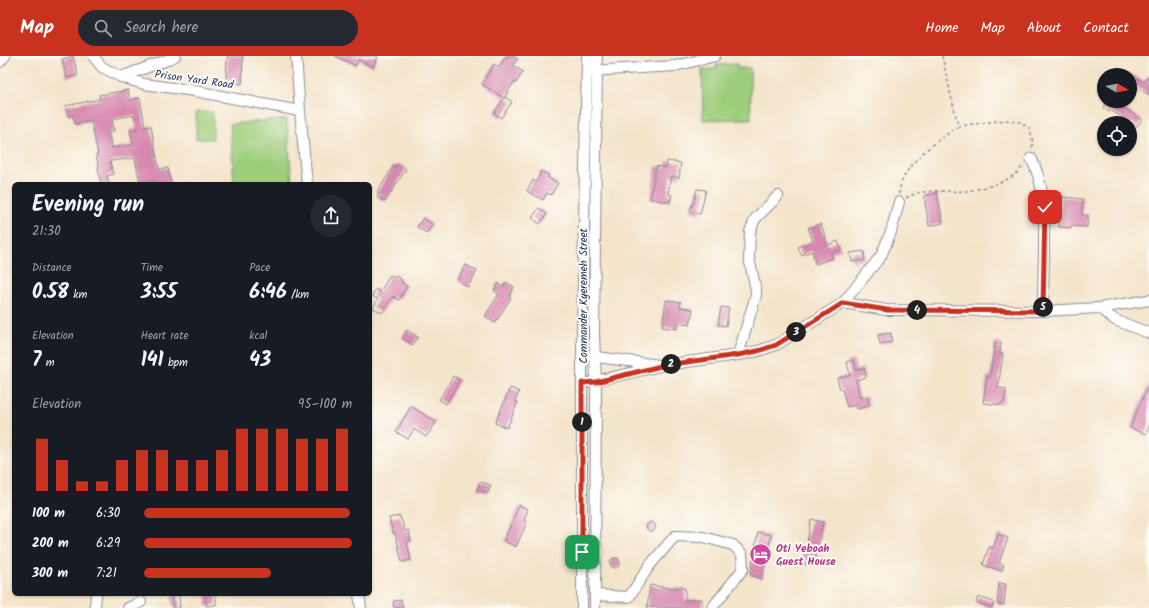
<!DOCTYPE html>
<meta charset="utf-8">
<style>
:root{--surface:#171b24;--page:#242831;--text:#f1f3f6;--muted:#9ea1a6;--accent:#c8321e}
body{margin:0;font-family:Kalam,sans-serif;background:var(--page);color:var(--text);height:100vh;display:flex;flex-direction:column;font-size:15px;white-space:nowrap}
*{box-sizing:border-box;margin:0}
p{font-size:13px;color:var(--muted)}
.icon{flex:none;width:22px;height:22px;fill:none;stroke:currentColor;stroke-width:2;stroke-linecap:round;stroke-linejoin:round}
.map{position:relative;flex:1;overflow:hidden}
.side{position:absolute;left:12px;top:126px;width:360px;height:414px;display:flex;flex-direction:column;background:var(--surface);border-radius:6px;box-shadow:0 1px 3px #0004}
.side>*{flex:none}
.needle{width:26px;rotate:99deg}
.fabs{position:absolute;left:1097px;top:12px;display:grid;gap:8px}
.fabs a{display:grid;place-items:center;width:40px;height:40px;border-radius:50%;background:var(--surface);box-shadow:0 1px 3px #0004;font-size:20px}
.pin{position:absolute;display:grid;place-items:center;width:34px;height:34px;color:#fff;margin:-17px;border-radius:8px;box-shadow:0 2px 6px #0006}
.km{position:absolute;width:20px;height:20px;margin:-10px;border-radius:50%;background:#222;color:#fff;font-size:11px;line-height:20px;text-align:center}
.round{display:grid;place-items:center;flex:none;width:42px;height:42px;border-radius:21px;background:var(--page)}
.headline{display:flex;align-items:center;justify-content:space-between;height:68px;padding:0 20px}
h1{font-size:22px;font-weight:700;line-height:30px}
.metrics{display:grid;grid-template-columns:repeat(3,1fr);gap:6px;height:68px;padding:4px 20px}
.metrics div{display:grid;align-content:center}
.metrics b{font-size:20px;font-weight:700}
.metrics small{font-size:11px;font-weight:400}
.metrics p{font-size:11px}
.chart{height:112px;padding:8px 20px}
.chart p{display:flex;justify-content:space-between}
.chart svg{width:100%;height:72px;margin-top:4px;stroke:var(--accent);stroke-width:6}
ul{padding:0 20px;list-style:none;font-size:13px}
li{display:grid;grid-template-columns:64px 48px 1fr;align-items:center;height:30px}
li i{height:10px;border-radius:5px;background:var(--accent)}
header{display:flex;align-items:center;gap:24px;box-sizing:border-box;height:56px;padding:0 20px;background:var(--accent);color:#fff}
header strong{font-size:19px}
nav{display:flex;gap:22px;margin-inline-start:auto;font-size:14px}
.search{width:280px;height:36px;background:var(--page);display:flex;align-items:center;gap:10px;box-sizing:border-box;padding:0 14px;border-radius:22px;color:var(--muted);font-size:15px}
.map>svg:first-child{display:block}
.green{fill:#9ecd7c;stroke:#5c7e6d}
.building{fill:#d889b0;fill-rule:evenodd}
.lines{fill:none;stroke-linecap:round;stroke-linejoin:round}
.minor-casing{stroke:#888a94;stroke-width:12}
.path{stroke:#888a94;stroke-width:1.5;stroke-dasharray:3 3;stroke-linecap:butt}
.minor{stroke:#fff;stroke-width:10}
.route-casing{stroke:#fff;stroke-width:8}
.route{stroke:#c8321e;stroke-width:5}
.labels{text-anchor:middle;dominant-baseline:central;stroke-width:4;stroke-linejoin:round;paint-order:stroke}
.street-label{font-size:11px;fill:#1b2f5e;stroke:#fdfcf7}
.hotel-label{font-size:11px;font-weight:bold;fill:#b23c85;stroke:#fdfcf7;text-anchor:start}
</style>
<header>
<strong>Map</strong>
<div class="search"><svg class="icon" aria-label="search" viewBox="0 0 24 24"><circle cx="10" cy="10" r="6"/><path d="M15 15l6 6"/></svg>Search here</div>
<nav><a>Home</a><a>Map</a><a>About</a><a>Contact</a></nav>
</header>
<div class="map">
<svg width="1149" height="552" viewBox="0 0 1149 552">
<rect width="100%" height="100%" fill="#fdfcf7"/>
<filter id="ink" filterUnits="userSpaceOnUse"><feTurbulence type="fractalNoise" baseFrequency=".025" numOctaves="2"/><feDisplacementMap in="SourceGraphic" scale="8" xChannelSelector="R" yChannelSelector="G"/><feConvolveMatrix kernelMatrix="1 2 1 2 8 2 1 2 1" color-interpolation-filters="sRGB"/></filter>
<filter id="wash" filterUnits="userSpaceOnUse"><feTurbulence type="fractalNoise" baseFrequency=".012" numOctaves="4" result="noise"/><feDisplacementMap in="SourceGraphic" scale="16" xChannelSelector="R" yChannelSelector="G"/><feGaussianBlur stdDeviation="0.9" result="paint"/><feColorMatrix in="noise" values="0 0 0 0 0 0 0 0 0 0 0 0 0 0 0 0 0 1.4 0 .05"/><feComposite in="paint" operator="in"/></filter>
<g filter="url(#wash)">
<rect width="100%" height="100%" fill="#f4e4ca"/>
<g class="green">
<path d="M737,8V12H750L751,63L703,64L702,13H716V9Z"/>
<rect x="196" y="56" width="17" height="27"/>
<path d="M287,63L292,128H234L230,68Z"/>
</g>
<g id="blocks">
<g class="building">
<path d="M73,0L78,19L67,22L62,3Z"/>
<path d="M227,0H243L242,28L226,27Z"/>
<path d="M335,0H378L373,11L358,4L356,10Z"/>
<path d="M506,0H514L518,3L513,9L523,16L516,27L514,26L504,42L482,28L494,8L499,11Z"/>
<path d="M1130,17L1144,26L1149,19V39L1130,27Z"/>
<path d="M128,34L130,44L140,42L145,71L151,70L159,113L168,112L171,128H154L153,124L140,127L135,102L110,105L113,118L107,120L109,128H101L98,112H99L96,99L98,98L91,65L75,68L73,59L68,60L65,50L100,43L99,39ZM134,59L137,73L130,74L133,89L112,92L108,76L114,75L112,63Z"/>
<path d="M505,41L512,46L501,62L494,57Z"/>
<path d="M1107,45H1111L1142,63L1137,70L1132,67H1128L1122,63L1123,62L1110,54L1109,56L1103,52Z"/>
<path d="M667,105L681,107L679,122L671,120L668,138L672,139L670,146L650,143L656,110L666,112Z"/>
<path d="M398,108L406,113L385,146L377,141L379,138L377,137L394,109L396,111Z"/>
<path d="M541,115L549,119L548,122L558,127L551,139L547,137L543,144L527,135L533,124L536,126Z"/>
<path d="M697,133L706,134L700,158L690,155L692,149H693Z"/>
<path d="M937,137L943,167L929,170L924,140Z"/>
<path d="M1062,141L1083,143L1082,159H1088L1087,171L1071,170V172L1059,171Z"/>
<path d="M539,152L547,158L540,168L532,162Z"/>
<path d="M423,162L432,168L427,177L417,171Z"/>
<path d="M821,168L828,189L838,185L841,194L831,197L833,202L816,208L812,195L801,199L798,191L813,185L808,172Z"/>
<path d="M864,195L865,204L852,206L850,197Z"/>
<path d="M466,209L477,215L468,231L457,224Z"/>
<path d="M390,219L394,222L396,220L402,224L401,226L407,230L399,244L393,240L382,257L373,252L378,243L372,240L376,233L380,236Z"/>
<path d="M506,226L514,231L509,241L511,242L495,267L485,260L499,238L494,235L498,227L503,231Z"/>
<path d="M666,244L681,246L680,251L693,253L690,269L677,267V273L662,271Z"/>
<path d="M721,251L729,252L726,270L718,269Z"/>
<path d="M407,274L418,281L412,289L402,282Z"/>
<path d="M891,277L892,286L880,288L878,279Z"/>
<path d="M995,286L1001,287L1000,298H1003L998,332L1006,333L1004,347H1001V349L983,347L987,320L990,321Z"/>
<path d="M854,304L856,314L864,312L866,321L856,324L860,342L867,340L869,350L857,353L856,349L847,351L842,333H840L837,322L850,319L847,306Z"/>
<path d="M453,320L460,324L446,348L439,344Z"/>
<path d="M1149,327V370L1146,378L1130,372Z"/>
<path d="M510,332L519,336L515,345L518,346L507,372L495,367Z"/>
<path d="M411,350L436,366L426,381L414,373L408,383L396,376Z"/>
<path d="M480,426L491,429L488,437L477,434Z"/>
<path d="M519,449L528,453L524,464L527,466L516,491L504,485Z"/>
<path d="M400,460L405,475L409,474L411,485L407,486L411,504L402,506L395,477H393L389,462Z"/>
<path d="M811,463L823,466L814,510L803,508Z"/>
<circle cx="651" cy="471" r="4.5"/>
<path d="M758,476L771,479L762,523L750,519Z"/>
<path d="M998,478L1008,482L999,507L1004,509L1002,515L983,509L989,491L993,492Z"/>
<circle cx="615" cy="507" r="5"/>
<path d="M999,527L1006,528L1004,549L997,548Z"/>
<path d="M650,529L671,532H685V544L702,543V552L647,551Z"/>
<path d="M206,538H216V549L206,550Z"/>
<path d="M179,539L180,552H173L171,540Z"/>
<path d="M978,541L994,546L992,552L976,547Z"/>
<path d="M401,544L403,552H394L393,545Z"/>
</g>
</g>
</g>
<g filter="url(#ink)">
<use href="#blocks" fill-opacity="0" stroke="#888a94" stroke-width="1"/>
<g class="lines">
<defs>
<g id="minor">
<path d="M93,0L102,11L121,21L144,28L195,35L300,55"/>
<path d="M296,0L300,55L307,128"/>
<path d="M0,6L5,0"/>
<path d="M590,15L675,10L715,0"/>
<path d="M121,21L167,4L175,0"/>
<path d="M1031,102C1046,132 1044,158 1044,190C1044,212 1043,233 1043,255"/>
<path d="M843,247L887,254L1043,255L1099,252L1149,244"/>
<path d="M1099,252L1115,264L1149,277"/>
<path d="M738,299L756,239V234L749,202L750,176L755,163L778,140"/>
<path d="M589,300L659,309"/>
<path d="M591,326L665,309L738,299L758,295L776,289L843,247L881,200L891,176L899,146"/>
<path d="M359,538L361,552"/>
<path d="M595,539L629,541L650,509L675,480L703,481L733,489L742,498L743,513L712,552"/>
<path d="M95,552L96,538"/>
<path d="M128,552L141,546"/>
<path d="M582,552V281L587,0"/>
<path d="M595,552L596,326L594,279L597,0"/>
</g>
</defs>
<use href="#minor" class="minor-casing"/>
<g class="path">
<path d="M942,0L958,70L1006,64L1020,66L1030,73L1033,87L1032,92"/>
<path d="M899,138C901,109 936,85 958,71"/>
<path d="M906,142C924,131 947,137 966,135C981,133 1000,128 1013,120C1017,117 1021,112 1024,109"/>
</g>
<use href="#minor" class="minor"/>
</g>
</g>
<g class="lines" filter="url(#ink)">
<defs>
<path id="route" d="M582,496V327L596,326L665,309L738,299L758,295L776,289L843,247L887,254L1043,255L1045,151"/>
</defs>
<use href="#route" class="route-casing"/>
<use href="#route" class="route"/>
</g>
<defs>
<symbol id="hotel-disc" viewBox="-11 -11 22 22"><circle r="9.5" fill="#d1479c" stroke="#fdfcf7"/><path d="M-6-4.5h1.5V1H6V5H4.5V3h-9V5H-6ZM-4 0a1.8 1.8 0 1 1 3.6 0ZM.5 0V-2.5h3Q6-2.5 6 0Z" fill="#fff"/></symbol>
</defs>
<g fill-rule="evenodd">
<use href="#hotel-disc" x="748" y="486" width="25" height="25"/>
</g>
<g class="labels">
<g class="street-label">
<text transform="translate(194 24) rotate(8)">Prison Yard Road</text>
<text transform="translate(584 240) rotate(-90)">Commander Kyeremeh Street</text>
</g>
<g class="hotel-label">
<text x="776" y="493">Oti Yeboah<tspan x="776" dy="13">Guest House</tspan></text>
</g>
</g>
</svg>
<div class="fabs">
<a><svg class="needle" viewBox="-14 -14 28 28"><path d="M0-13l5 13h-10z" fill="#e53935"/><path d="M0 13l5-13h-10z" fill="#9ea1a6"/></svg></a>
<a><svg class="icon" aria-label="locate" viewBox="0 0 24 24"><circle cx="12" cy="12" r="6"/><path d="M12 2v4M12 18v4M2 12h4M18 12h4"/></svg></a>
</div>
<div class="pin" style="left:582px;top:496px;background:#1e9e55"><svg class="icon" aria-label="arrive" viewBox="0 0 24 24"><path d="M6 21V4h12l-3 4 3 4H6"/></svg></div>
<div class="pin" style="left:1045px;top:151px;background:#d93025"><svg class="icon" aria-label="check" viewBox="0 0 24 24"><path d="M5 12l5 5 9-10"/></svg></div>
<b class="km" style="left:582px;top:366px">1</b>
<b class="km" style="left:671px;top:308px">2</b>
<b class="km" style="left:796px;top:276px">3</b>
<b class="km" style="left:917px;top:254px">4</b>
<b class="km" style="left:1043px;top:251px">5</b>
<section class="side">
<div class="headline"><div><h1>Evening run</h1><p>21:30</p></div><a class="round"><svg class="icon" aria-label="share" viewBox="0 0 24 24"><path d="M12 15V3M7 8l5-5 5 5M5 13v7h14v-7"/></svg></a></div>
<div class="metrics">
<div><p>Distance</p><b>0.58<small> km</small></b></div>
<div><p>Time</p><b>3:55</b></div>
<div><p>Pace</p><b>6:46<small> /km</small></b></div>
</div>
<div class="metrics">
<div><p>Elevation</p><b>7<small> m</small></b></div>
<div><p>Heart rate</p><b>141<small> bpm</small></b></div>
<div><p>kcal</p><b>43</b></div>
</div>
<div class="chart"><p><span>Elevation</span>95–100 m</p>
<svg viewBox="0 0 160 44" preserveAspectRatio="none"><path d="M5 44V12M15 44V25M25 44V38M35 44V38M45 44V25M55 44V19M65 44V19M75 44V25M85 44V25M95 44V19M105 44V6M115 44V6M125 44V6M135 44V12M145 44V12M155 44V6"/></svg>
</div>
<ul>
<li><b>100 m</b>6:30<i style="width:99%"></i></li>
<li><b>200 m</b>6:29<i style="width:100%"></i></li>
<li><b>300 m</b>7:21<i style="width:61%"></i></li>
</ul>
</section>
</div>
